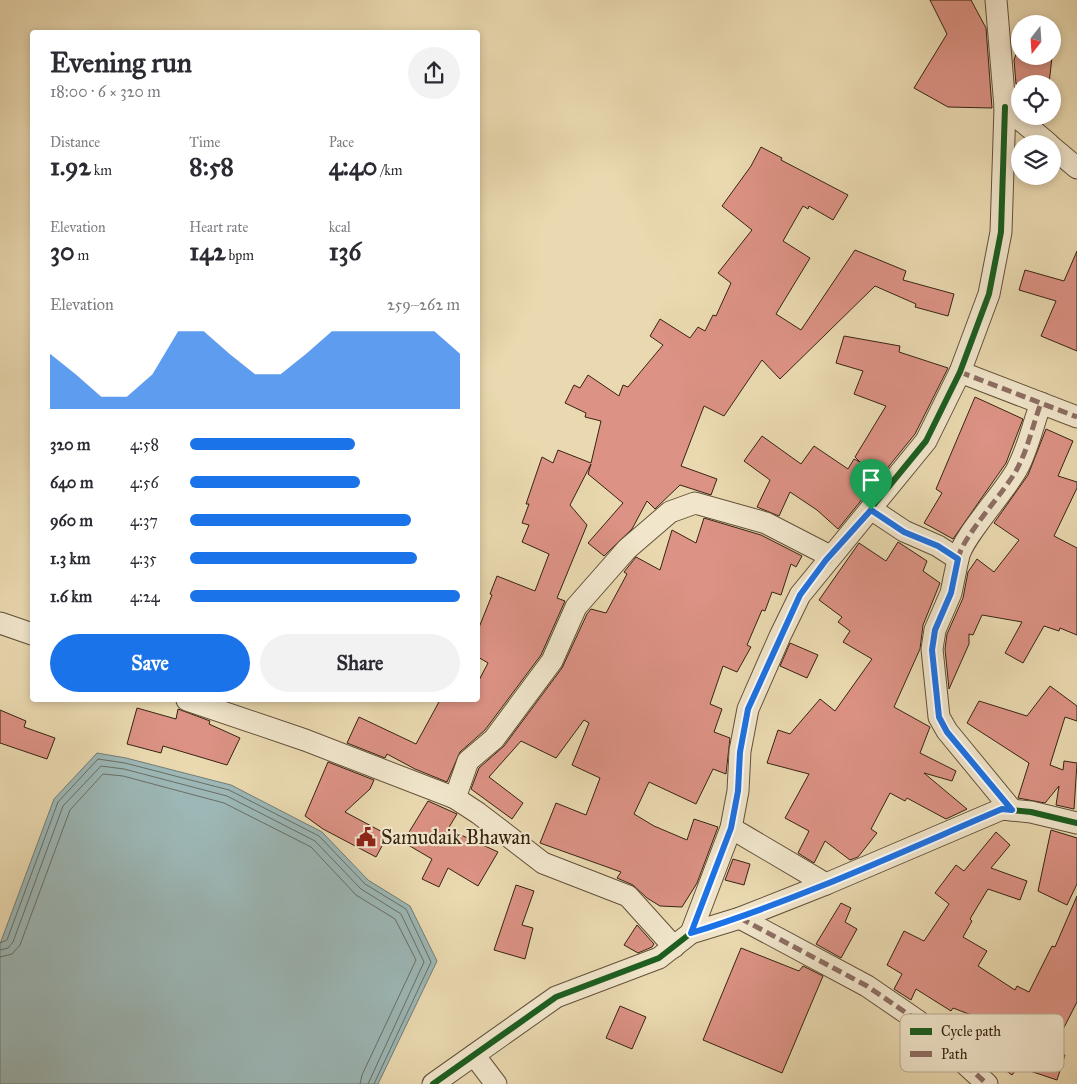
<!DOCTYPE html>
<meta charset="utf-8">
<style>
:root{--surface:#fff;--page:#f2f2f3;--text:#2b2b33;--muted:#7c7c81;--accent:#1a73e8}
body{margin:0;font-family:"IM FELL Great Primer",serif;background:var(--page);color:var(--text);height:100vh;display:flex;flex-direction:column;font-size:19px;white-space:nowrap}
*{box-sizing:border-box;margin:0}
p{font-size:16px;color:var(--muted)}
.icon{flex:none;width:28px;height:28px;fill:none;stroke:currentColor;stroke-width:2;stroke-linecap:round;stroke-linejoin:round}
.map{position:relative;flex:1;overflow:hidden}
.sheet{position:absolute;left:30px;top:30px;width:450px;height:672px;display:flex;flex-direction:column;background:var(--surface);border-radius:5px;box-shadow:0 2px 8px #0003}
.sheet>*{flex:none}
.needle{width:32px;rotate:197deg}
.buttons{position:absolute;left:1011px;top:15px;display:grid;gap:10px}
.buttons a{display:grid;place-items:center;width:50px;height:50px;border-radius:50%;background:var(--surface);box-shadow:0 2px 8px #0003;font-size:25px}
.pin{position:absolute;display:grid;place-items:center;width:42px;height:42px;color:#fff;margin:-51px -21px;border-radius:50% 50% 50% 0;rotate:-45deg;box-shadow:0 0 5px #0007}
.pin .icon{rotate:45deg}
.round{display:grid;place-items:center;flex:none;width:52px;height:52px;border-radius:26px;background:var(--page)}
.summary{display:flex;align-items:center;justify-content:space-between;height:85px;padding:0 20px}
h1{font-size:28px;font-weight:800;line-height:38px}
.stats{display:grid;grid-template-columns:repeat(3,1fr);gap:8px;height:85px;padding:5px 20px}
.stats div{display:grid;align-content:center}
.stats b{font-size:25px;font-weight:800}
.stats small{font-size:14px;font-weight:400}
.stats p{font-size:14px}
.chart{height:140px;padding:10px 20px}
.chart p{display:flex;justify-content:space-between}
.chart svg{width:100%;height:90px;margin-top:5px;fill:var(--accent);opacity:.7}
.action{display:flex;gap:10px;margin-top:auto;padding:10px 20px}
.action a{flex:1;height:58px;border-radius:30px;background:var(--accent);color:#fff;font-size:20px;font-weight:800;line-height:58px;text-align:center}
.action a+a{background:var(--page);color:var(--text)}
ul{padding:0 20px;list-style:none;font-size:16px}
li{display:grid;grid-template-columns:80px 60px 1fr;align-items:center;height:38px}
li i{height:12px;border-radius:6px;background:var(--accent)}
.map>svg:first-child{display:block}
.water{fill:#9cb7b6;stroke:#737c74}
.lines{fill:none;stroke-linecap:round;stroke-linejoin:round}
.shore{stroke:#696e64;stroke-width:1}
.building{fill:#dc9284;stroke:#362412}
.minor-casing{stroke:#63513a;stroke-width:23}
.minor{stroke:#f1e6cc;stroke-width:21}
.quiet{stroke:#8d6e63;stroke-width:5;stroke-dasharray:10 5;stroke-linecap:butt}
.cycleway-casing{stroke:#f1e6cc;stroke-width:9}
.cycleway{stroke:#1b5e20;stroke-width:6}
.route-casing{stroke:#fff;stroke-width:10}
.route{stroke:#1a73e8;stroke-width:6}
.labels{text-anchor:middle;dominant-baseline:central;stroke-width:4.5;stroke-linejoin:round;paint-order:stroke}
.poi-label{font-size:20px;fill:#362412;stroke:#f1e6cc;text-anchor:start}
.key{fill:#f1e6cc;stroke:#b9ac94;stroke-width:1}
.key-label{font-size:14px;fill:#362412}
</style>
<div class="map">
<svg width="1077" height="1084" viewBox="0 0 1077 1084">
<rect width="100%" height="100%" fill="#ead9b0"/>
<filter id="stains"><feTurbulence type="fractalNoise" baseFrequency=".004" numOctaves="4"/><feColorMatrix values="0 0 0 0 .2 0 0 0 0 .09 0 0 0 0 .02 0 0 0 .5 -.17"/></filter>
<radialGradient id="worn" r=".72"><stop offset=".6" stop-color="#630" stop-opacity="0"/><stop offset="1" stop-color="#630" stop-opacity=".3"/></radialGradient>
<path class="water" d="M97,753L126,758L231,785L322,832L368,880L410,906L437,961L378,1084H0V944L54,799Z"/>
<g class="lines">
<g class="shore">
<path d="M0,943L7,940L58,802L98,759L125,763L229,790L319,836L365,884L406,909L431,962L374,1084"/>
<path d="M0,950L8,948L13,942L63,806L101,766L124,769L227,796L315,841L361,889L401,914L424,962L368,1084"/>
<path d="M0,957L12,954L20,945L70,810L103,774L123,776L224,803L311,847L356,895L395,919L416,960L362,1075L360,1084"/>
</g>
</g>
<g class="building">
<path d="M930,0H971L986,28L992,108L948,107L914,88L947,34Z"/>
<path d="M1019,45L1020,56L1052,57L1049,84H1016L1014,60Z"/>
<path d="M761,147L782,158L781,160L848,195L833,220L809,206L808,209L803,206L783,241L810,258L776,314L801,330L855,250L906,271L903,280L954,294L948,316L915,307L916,304L875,286L780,379L762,360L724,416L704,406L681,466L717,479L711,495L680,485L655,509L647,501L632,529L604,556L588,543L623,503L588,474L591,464L570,505L587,525L557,598L565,601L541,655L485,730L460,752L447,782L415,769L387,754L385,758L347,743L359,717L416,744L440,700H478V682L488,663L478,657V630L492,595L490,594L497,576L535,591L549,554L522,542L529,525L522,523L529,504H526L542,457L553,463L558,450L591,463L601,421L585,417L586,413L565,403L574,385L580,388L588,375L619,396L623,385L628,387L663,345L650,336L660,319L690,338L698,327L705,331L713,315L716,316L731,283L718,273L752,230L722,206L751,166Z"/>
<path d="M1077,251V351L1041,336L1056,301L1019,290L1025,270L1064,281Z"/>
<path d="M844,336L900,346L899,352L948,368L915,434L838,529L817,510L790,492L779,516L757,507L770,480L744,461L762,436L801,464L814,446L848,469L854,459L860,462L855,457L886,406L854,394L863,371L836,363Z"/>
<path d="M975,397L1023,419L1006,463L953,539L924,523L942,493L936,489Z"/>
<path d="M1046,429L1073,441L1058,476L1077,482V488L1054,536L1077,548V635L1060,628L1059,631L1044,626L1023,663L1005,653L1022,622L982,615L973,635L969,634V644L949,689L945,649L947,634L963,598L968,572L977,559L994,572L1019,540L994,523L1028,475Z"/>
<path d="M704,518L761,535L802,556L796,567L791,564L781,595L772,592L765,611L762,610L747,645L751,647L737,672L723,666L710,704L722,709L714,732L730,738L726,774L713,769L696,804L649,782L634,814L654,826L687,840L694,819L718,827L697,883L682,907L660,906L647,898L633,885L617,878L621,872L540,843L556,803L586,815L600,778L572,765L589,723L584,720L556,758L521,741L489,777L523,803L512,819L471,789L479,768L504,746L562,668L587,614L591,609L606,613L627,574L624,572L636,557L660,570L672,530L696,543Z"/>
<path d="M898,542L927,561L923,571L940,583L923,625L920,649L894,707L930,727L920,753L956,771L952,781L924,773L967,809L946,819L907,798L905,801L890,793L871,829L877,833L858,857L850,860L825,841L814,863L798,853L809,831L785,818L809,774L767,763L778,730L790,734L820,699L835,711L872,659L843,642L850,631L838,622L842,617L819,600L859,543L886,561Z"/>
<path d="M790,643L818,655L807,678L780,666Z"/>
<path d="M1050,686L1077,706V721L1065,717L1050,765L1063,770L1064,761L1077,763L1074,809L1056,805L1059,786L1045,803L1018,798L1029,763L967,723L979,701L1027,716Z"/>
<path d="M137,708L176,719L178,709L210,721L209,724L240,738L227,765L163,746L161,753L127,744Z"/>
<path d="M0,710L26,721L24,727L55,738L47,759L0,743Z"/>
<path d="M328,762L374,780L370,789L345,812L388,835L376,857L323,829L305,816Z"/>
<path d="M428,801L457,814L448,829L498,852L478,886L448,868L439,887L422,879L432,859L403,842Z"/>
<path d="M1051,830L1077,838V884L1067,905L1038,891Z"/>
<path d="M996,832L1010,845L991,868L1027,881L1020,900L988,889L970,919L972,921L963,937L987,951L978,966L1015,990L1017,986L1029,992L1052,946L1055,947L1077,896V1002L1052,1051L1065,1055L1057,1080L1018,1067L1012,1075L994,1062L1021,1027L988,1028L987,1021L953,1008L951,1011L916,989L911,1000L894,989L902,974L887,965L904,931L924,941L949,904L935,893L956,865L964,871Z"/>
<path d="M733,859L750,864L744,885L725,880Z"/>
<path d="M516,885L534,891L522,925L533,928L525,959L494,950Z"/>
<path d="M841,903L851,908L845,922L857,929L841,958L816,944Z"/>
<path d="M637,925L654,944L652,947L638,953L624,945Z"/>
<path d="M741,948L799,971L803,966L823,976L782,1073L703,1040Z"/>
<path d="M620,1006L646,1017L632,1049L606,1038Z"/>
</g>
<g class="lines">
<defs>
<g id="minor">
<path d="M996,0L1005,107L1049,144"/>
<path d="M1052,147L1077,168"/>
<path d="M960,372L1077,417"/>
<path d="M871,509L904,531L938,546L958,559L951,593L935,630L932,649L939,717L947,731L1012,810"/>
<path d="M958,559C961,538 1005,492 1017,469C1028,449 1033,424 1041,403"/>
<path d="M0,623L32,634"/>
<path d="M187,700L305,740L455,798L478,813L543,863L628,896L674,947"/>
<path d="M455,798L468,761L494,739L552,661L576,607L627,549L670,512L695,503L766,523L830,556"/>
<path d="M731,828L826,884"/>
<path d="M740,918L867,986L918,1021L987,1084"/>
<path d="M691,933L731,828L738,791L740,751L748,709L780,636L800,595L926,441L960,372L989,294L1001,232L1005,107"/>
<path d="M474,1055L496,1084"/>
<path d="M433,1084L556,997L659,958L691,933L740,918L826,884L1002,809L1031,812L1077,823"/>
</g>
</defs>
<use href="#minor" class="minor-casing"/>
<use href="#minor" class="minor"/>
<g class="quiet">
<path d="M960,372L1077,417"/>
<path d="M871,509L904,531L938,546L958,559L951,593L935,630L932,649L939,717L947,731L1012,810"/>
<path d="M958,559C961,538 1005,492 1017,469C1028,449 1033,424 1041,403"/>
<path d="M740,918L867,986L918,1021L987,1084"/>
</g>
<defs>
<g id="cycleway">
<path d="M691,933L731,828L738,791L740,751L748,709L780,636L800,595L926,441L960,372L989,294L1001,232L1005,107"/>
<path d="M433,1084L556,997L659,958L691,933L740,918L826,884L1002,809L1031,812L1077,823"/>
</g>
</defs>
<use href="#cycleway" class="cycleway-casing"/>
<use href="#cycleway" class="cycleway"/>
</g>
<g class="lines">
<defs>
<path id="route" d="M871,510L904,532L938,546L958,559L951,593L935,630L932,650L939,717L947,732L1012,810L1002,809C899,853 798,900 691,933L731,828L738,791L740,752L748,709L800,595L826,560Z"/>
</defs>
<use href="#route" class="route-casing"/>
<use href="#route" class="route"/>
</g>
<defs>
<symbol id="civic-bare" viewBox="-9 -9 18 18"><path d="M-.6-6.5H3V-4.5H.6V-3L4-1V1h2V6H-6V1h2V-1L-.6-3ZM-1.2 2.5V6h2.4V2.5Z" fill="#8f2418" stroke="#f1e6cc" stroke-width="2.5" paint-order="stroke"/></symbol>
</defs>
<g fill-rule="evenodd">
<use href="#civic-bare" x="352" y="823" width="28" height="28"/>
</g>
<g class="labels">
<g class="poi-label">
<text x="381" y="837">Samudaik Bhawan</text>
</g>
</g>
<rect x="900" y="1014" width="164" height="58" rx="8" class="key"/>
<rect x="910" y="1028" width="22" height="7" fill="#1b5e20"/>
<rect x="910" y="1051" width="22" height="6" fill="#8d6e63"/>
<g class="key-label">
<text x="941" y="1036">Cycle path</text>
<text x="941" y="1059">Path</text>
</g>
<rect width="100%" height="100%" filter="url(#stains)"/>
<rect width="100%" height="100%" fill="url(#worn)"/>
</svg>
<div class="buttons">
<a><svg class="needle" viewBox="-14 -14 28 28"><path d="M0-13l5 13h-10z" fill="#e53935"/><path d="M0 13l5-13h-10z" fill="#7c7c81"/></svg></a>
<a><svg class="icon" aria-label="locate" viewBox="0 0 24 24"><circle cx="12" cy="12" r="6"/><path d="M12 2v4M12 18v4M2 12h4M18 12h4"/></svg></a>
<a><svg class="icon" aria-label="layers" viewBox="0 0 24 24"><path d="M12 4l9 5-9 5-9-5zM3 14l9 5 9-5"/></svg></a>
</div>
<div class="pin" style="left:871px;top:510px;background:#1e9e55"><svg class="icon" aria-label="arrive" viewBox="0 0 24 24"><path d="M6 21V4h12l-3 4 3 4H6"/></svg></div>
<section class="sheet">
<div class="summary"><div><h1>Evening run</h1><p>18:00 · 6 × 320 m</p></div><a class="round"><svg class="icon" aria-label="share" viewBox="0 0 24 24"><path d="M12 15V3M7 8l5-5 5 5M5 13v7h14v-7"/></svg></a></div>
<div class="stats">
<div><p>Distance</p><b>1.92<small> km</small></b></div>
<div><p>Time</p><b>8:58</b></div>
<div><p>Pace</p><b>4:40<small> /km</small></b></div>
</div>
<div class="stats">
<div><p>Elevation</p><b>30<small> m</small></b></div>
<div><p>Heart rate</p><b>142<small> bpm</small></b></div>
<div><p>kcal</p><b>136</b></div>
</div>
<div class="chart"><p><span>Elevation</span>259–262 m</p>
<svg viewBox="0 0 160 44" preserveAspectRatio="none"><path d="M0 44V17L10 27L20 38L30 38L40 27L50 6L60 6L70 17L80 27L90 27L100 17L110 6L120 6L130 6L140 6L150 6L160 17V44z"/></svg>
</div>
<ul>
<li><b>320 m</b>4:58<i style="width:61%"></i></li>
<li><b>640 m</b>4:56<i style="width:63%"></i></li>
<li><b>960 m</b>4:37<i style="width:82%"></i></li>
<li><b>1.3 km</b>4:35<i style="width:84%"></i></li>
<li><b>1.6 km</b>4:24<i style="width:100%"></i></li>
</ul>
<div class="action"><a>Save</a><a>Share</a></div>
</section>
</div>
